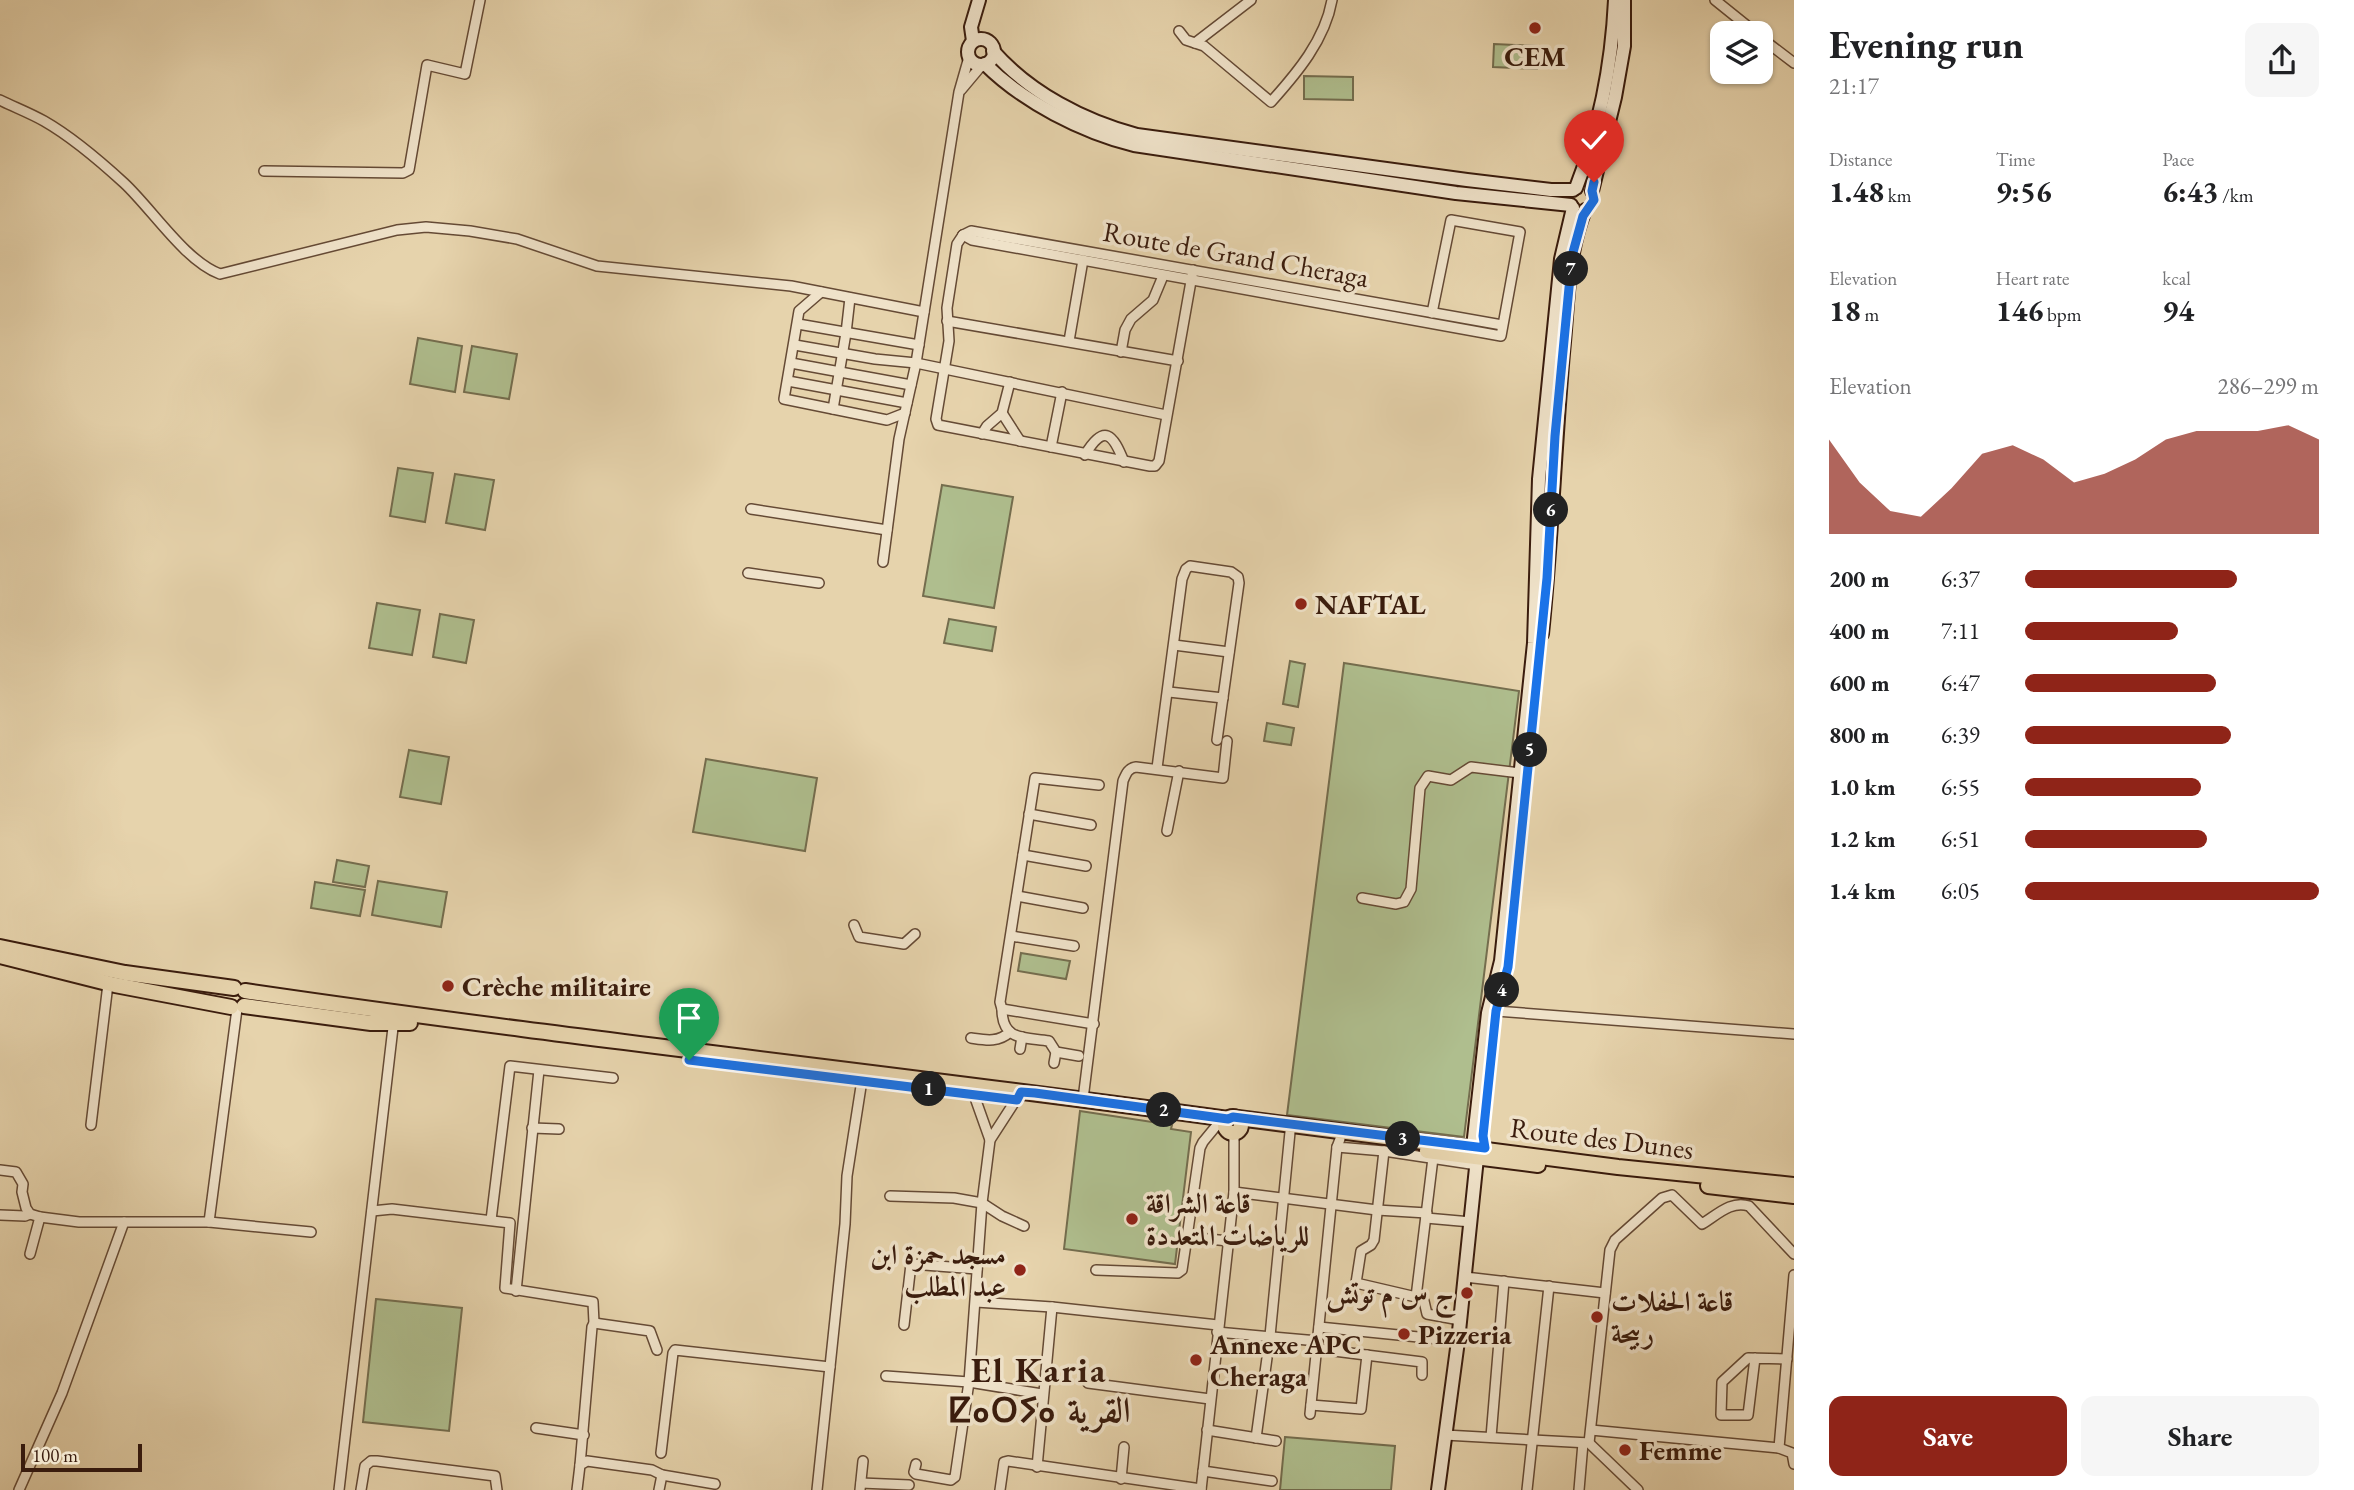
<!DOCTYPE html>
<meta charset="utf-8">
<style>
:root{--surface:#fff;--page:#f6f6f6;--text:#202124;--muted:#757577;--accent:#8f2418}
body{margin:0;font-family:"EB Garamond",Amiri,"Noto Sans Tifinagh",serif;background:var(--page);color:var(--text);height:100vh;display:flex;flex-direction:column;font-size:26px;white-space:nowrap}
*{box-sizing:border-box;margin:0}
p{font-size:23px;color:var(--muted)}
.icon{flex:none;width:38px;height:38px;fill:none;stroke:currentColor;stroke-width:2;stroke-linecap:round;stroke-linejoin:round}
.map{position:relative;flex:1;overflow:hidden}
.details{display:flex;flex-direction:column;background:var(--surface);width:560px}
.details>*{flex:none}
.tools{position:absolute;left:1710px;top:21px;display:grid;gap:14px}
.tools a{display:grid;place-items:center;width:63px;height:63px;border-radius:14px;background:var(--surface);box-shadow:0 2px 5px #0004;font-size:35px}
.scale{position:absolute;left:21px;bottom:18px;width:121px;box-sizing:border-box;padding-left:7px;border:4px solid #3a1c0d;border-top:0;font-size:19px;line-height:24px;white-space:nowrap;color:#3a1c0d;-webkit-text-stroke:5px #efe2c9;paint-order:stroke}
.pin{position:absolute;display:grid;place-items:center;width:60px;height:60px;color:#fff;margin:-72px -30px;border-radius:50% 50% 50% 0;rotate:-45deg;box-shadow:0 0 7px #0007}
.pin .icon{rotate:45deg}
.km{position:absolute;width:35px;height:35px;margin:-18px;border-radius:50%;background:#222;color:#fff;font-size:19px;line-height:35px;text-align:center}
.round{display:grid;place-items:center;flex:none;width:74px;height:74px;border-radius:14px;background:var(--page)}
.headline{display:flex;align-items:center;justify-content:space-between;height:119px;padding:0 35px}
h1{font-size:38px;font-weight:700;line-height:52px}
.stats{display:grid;grid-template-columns:repeat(3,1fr);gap:10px;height:119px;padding:7px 35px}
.stats div{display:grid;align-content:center}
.stats b{font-size:30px;font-weight:700}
.stats small{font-size:19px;font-weight:400}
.stats p{font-size:19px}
.chart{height:196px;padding:14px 35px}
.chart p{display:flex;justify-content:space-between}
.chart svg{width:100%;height:126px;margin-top:7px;fill:var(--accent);opacity:.7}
.button{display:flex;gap:14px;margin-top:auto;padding:14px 35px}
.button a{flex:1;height:80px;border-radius:14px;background:var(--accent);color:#fff;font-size:28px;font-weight:700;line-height:80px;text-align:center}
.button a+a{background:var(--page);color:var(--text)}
ul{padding:0 35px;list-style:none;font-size:23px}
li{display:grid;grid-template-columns:112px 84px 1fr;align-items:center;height:52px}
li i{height:18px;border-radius:9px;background:var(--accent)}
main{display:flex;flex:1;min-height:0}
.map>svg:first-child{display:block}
.green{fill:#afbe8e;stroke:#746d4e;stroke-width:2}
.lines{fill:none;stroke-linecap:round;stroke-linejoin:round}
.street-casing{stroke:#654a35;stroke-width:12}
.secondary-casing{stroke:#3a1c0d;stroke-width:16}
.primary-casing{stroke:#3a1c0d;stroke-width:18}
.street{stroke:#efe2c9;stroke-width:9}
.secondary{stroke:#efe2c9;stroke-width:12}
.primary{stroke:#e6d3ac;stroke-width:14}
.route-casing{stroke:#fff;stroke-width:14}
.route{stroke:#1a73e8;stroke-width:9}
.poi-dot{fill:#8f2418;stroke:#efe2c9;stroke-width:2.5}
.labels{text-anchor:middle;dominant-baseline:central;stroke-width:7;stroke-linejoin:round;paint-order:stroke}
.poi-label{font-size:28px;font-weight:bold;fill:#3a1c0d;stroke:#efe2c9;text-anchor:start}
.street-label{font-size:28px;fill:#3a1c0d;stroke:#efe2c9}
.district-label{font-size:35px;font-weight:bold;letter-spacing:2px;fill:#3a1c0d;stroke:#efe2c9}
</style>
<main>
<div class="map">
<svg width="1794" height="1490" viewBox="0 0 1794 1490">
<rect width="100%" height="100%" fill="#e6d3ac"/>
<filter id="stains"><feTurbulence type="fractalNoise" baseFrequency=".00286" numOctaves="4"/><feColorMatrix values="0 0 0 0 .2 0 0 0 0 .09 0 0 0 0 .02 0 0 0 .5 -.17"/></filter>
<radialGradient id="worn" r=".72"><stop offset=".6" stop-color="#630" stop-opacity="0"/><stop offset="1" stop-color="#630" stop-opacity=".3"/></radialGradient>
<g class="green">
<path d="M1494,44L1538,46L1537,69L1493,67Z"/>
<path d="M1304,76L1353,77V100L1304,99Z"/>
<path d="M418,338L462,346L455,392L410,384Z"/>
<path d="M472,346L517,354L509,399L464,392Z"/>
<path d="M398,468L433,473L425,522L390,516Z"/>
<path d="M455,474L494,480L485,530L446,523Z"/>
<path d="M942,485L1013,497L994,608L923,596Z"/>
<path d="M377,603L420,610L412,655L369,648Z"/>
<path d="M440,614L474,620L466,663L433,657Z"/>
<path d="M949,619L996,627L992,651L944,643Z"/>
<path d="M1290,661L1305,664L1298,707L1283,704Z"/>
<path d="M1344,663L1519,691L1464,1137L1287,1115Z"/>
<path d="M1267,723L1294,728L1291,745L1264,741Z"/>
<path d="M409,750L449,757L441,804L400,797Z"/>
<path d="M706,759L817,778L805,851L693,832Z"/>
<path d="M337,860L369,866L365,887L333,882Z"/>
<path d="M378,881L447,892L441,927L372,915Z"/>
<path d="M315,882L365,890L360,916L311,908Z"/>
<path d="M1021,953L1070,961L1066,979L1018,971Z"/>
<path d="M1080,1111L1172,1125L1171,1129L1191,1132L1175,1264L1064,1249Z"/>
<path d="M376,1299L462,1308L449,1431L363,1422Z"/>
<path d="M1285,1437L1395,1446L1391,1490H1280Z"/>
</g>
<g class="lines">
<defs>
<g id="street">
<path d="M1715,0L1756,33"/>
<path d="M1179,31L1186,40L1204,46L1271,102C1297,73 1325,40 1332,0"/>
<path d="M1760,37L1794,63"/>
<path d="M1195,43L1251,0"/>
<path d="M961,90L982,65"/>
<path d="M0,100C14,107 30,113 44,121C72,137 100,161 124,183C152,209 185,261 220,274L397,230L426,227L470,231L517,239L597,266L791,286L924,312"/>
<path d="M264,171L403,173L409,170L427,65L465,74L480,0"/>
<path d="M963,235L972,240L1501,336L1520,232L1451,220L1432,313"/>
<path d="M963,235L957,244L947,308L949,341L936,419L938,425L1150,466H1155L1159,461L1193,270"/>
<path d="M963,235L971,231L1502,325"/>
<path d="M821,292L799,311L784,399L887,420L905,413"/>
<path d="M947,321L1178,361"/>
<path d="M798,324L919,345"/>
<path d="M1069,341L1083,260"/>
<path d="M795,345L875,359L916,363L1166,415"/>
<path d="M1121,352L1125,330L1131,319L1153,300L1163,276"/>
<path d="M791,363L911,385"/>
<path d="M788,381L907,403"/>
<path d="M833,409L846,333L850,298"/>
<path d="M1002,413L1020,441"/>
<path d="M982,434L987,426L1002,413L1010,382"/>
<path d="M1051,447L1062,392"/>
<path d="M1085,455C1104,423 1113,434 1124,462"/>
<path d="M751,509L887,530"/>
<path d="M883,562L899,439L916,363L959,92L969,57"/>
<path d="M748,573L819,583"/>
<path d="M1174,645L1229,652"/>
<path d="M1169,692L1223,698"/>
<path d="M1157,768L1182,579L1186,569L1190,566L1231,572L1238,577L1239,583L1217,740"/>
<path d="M1029,814L1091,825"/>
<path d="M1167,831L1179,771"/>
<path d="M1023,855L1086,866"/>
<path d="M1017,896L1083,908"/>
<path d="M1362,898L1396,904L1404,902L1411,889L1420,788L1428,776L1451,780L1471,767L1520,773"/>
<path d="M854,925L859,937L904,944L915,934"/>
<path d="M1011,936L1074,946"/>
<path d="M1002,1009C1002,1041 1024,1037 1049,1041L1056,1052L1079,1056"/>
<path d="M1496,1011L1794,1034"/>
<path d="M1094,1024L1002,1009L1000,1002L1035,778L1099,785"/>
<path d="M971,1038C985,1040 998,1043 1010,1032"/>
<path d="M1020,1049L1022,1037"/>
<path d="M1054,1063L1056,1052"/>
<path d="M974,1095L990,1140"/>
<path d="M1083,1099L1123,781C1126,774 1128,768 1136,767L1223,778L1227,741"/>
<path d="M91,1125L108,984"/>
<path d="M532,1128L559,1129"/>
<path d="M1340,1139L1337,1147L1384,1151L1477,1165"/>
<path d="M1384,1151L1374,1240L1371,1245L1361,1251L1356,1283L1416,1297L1424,1301L1427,1314L1460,1320"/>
<path d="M0,1170L16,1172L23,1184L22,1192L26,1208L30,1214L40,1217L79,1222H209L311,1232"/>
<path d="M1234,1192L1377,1210L1427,1213"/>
<path d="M890,1196L954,1198L982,1203L1002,1216L1024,1226"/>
<path d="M372,1211L392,1209L510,1223L505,1288L593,1302L594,1323L592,1327L580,1465"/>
<path d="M0,1215L25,1216L30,1214"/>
<path d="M1426,1218L1471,1222"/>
<path d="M491,1220L510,1066L613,1078"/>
<path d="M209,1222L237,1009"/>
<path d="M1187,1237L1200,1148L1203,1142L1217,1125"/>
<path d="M30,1254L40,1217"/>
<path d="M1096,1270L1178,1273L1182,1270L1187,1237L1229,1241"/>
<path d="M1794,1275L1779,1448L1792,1453L1794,1464"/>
<path d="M1465,1277L1605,1293"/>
<path d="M516,1291L539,1070"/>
<path d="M1416,1297L1433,1158"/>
<path d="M976,1302L1052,1307L1218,1325"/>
<path d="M594,1323L650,1331L657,1350"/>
<path d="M904,1325L911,1264L977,1269"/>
<path d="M1319,1327L1458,1341"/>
<path d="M1217,1332L1318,1341"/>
<path d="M1318,1349L1422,1362V1375"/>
<path d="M1755,1358L1748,1415H1721L1722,1382L1748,1358L1787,1359"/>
<path d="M886,1376L969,1382L1042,1394"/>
<path d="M1088,1383L1210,1399"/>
<path d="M1311,1405L1361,1409L1367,1355"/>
<path d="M1310,1414L1337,1147"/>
<path d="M536,1428L584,1435"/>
<path d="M1207,1430L1276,1441"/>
<path d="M1591,1430L1779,1448"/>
<path d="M1445,1435L1589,1443L1638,1490"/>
<path d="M1491,1437L1504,1281"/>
<path d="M1256,1438L1270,1336L1290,1132"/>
<path d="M1589,1443L1610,1250L1615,1240L1662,1198L1672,1195L1702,1224C1717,1215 1731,1200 1749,1206L1794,1254"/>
<path d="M661,1453L673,1353L675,1350L830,1367"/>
<path d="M916,1464L914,1472L916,1474L951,1480L955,1477L969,1382L982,1203L990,1140L1021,1092"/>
<path d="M1037,1467L1052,1307"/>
<path d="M1203,1471L1272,1481"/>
<path d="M1121,1479L1124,1447"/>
<path d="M861,1483L909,1485"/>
<path d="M19,1490L62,1393L124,1222"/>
<path d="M339,1490L394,1019"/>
<path d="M361,1490L365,1466L371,1461H377L495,1476L497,1490"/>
<path d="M577,1490L580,1465L587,1461L652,1470L662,1475L715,1484"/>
<path d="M659,1490L662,1475"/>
<path d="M817,1490L845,1224L847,1176L862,1080"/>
<path d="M860,1490L863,1461"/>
<path d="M1000,1490L1004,1462L1008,1461L1201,1489"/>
<path d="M1201,1490L1234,1192V1133"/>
<path d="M1527,1490L1549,1286"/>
<path d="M1579,1490L1583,1443"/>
</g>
<g id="secondary">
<circle cx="981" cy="52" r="13"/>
<path d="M973,41L971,27L979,0"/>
<path d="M993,51C1030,93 1084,121 1137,135L1467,180L1551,190H1573"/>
<path d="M985,64C1023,102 1082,132 1134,145L1456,193L1571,205"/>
<path d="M1576,188C1599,129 1612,63 1615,0"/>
<path d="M1592,191L1615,97L1624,46V0"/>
<path d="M1542,634C1552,537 1555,439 1564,342C1568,298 1568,252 1585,210"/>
<path d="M1473,1147L1488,1013L1501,961L1534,643L1539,479L1561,259L1573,208"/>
<path d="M1438,1490L1458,1341L1477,1158"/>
</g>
<g id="primary">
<path d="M0,947L125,973L234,988"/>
<path d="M0,956L115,985L231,1007"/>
<path d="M245,991C572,1039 901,1074 1228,1119"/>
<path d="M244,1006L371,1023H410"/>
<circle cx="1233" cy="1125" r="8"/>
<path d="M1238,1118L1618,1167L1794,1185"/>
<path d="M1427,1151L1538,1165"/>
<path d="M1708,1186L1794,1196"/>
</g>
</defs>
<use href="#street" class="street-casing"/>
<use href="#secondary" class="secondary-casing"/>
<use href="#primary" class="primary-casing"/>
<use href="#street" class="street"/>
<use href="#secondary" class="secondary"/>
<use href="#primary" class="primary"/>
</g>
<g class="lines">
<defs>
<path id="route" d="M689,1060L1017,1100L1021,1092L1035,1093L1228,1119L1233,1117L1485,1148L1483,1136L1496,1011L1508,967L1547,578L1555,436L1572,256L1583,216L1594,200L1592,191L1594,182"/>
</defs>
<use href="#route" class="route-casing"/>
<use href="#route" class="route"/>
</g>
<g class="poi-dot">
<circle cx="1535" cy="28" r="7"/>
<circle cx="1301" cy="604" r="7"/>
<circle cx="448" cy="986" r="7"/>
<circle cx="1132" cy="1219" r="7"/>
<circle cx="1020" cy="1270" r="7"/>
<circle cx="1467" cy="1293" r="7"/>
<circle cx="1597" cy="1317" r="7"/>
<circle cx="1404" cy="1334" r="7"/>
<circle cx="1196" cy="1360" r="7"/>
<circle cx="1625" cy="1450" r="7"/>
</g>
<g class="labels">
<g class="poi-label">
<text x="1535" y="56" text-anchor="middle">CEM</text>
<text x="1315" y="604">NAFTAL</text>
<text x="462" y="986">Crèche militaire</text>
<text x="1146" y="1203">قاعة الشراقة<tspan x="1146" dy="32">للرياضات المتعددة</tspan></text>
<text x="1006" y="1254" text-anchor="end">مسجد حمزة ابن<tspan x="1006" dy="32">عبد المطلب</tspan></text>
<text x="1453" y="1293" text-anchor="end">ج س م توتش</text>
<text x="1611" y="1301">قاعة الحفلات<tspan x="1611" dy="32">ربيحة</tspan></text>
<text x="1418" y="1334">Pizzeria</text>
<text x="1210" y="1344">Annexe APC<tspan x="1210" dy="32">Cheraga</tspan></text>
<text x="1639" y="1450">Femme</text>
</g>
<g class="street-label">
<text transform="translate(1236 254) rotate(10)">Route de Grand Cheraga</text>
<text transform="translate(1602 1138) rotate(7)">Route des Dunes</text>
</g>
<g class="district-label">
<text x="1039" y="1369">El Karia<tspan x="1039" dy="40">ⵇⴰⵔⵢⴰ القرية</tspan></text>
</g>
</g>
<rect width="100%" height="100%" filter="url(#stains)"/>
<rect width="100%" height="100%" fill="url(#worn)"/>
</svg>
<div class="tools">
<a><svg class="icon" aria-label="layers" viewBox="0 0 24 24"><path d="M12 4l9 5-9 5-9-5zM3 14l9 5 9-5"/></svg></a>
</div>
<div class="scale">100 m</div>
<div class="pin" style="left:689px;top:1060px;background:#1e9e55"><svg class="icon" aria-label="arrive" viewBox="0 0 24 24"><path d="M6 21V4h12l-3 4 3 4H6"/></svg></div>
<div class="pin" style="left:1594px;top:182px;background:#d93025"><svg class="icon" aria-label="check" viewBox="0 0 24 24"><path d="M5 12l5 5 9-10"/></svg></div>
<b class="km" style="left:929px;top:1089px">1</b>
<b class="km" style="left:1164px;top:1110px">2</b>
<b class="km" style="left:1403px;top:1139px">3</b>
<b class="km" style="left:1502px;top:990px">4</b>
<b class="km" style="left:1530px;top:750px">5</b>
<b class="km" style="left:1551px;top:510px">6</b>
<b class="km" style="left:1571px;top:269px">7</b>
</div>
<section class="details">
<div class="headline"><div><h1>Evening run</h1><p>21:17</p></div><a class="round"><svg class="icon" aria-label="share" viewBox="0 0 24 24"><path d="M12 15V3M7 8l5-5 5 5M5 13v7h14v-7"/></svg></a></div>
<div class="stats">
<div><p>Distance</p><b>1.48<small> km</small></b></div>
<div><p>Time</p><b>9:56</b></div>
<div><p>Pace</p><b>6:43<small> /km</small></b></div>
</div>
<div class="stats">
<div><p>Elevation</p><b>18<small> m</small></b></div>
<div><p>Heart rate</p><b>146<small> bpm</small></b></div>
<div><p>kcal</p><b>94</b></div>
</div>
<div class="chart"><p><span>Elevation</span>286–299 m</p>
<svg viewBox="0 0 160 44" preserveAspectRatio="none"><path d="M0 44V11L10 26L20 36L30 38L40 28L50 16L60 13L70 18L80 26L90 23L100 18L110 11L120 8L130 8L140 8L150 6L160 11V44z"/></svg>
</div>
<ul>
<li><b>200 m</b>6:37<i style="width:72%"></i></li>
<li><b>400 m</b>7:11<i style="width:52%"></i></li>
<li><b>600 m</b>6:47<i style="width:65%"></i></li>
<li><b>800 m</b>6:39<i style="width:70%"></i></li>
<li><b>1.0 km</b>6:55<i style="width:60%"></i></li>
<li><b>1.2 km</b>6:51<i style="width:62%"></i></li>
<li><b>1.4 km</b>6:05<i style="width:100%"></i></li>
</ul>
<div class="button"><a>Save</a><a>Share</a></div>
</section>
</main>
